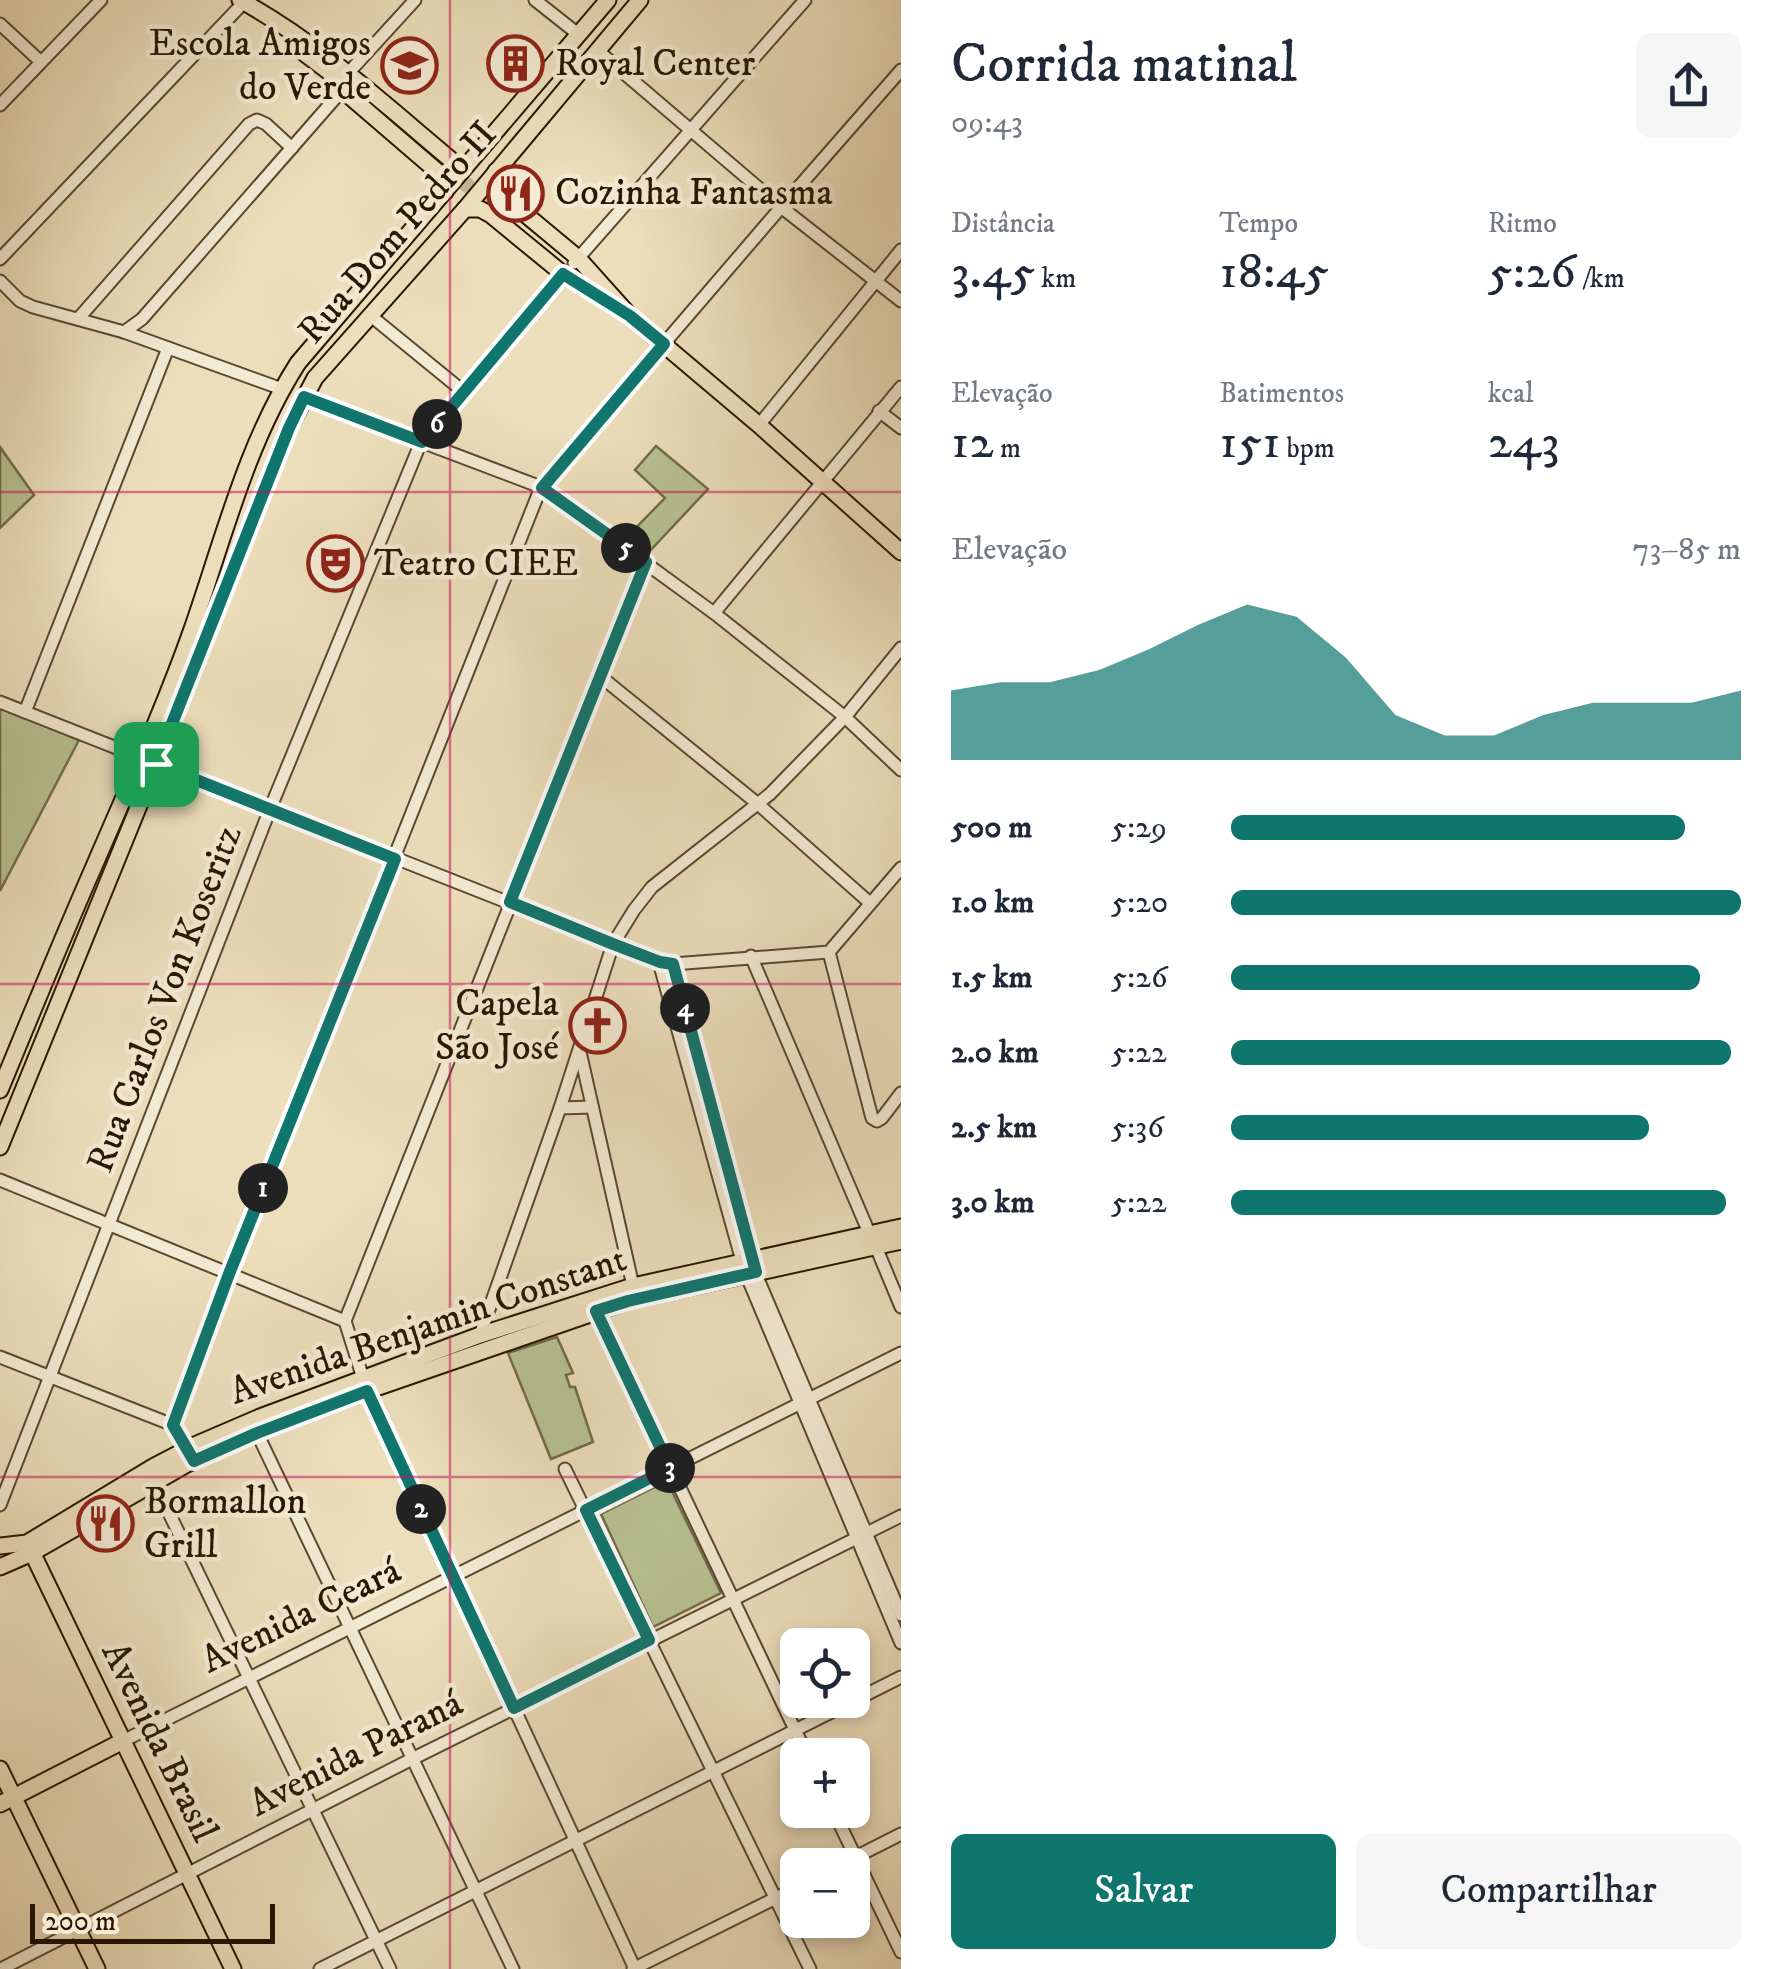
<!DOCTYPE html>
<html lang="pt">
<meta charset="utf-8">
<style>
:root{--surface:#fff;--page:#f6f6f7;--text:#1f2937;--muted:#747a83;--accent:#0f766e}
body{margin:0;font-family:"IM FELL DW Pica",serif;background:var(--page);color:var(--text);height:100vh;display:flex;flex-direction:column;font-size:38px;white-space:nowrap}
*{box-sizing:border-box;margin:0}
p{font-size:32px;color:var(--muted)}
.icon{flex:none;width:55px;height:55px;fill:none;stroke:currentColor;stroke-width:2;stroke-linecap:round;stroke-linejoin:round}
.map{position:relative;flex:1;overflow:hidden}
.sheet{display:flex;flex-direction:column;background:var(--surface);width:890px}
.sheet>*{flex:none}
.buttons{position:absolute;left:780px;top:1628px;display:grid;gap:20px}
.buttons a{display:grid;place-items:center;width:90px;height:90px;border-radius:15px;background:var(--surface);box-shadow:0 5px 15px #0003;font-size:50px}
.scale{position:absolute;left:30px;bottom:25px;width:245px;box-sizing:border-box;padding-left:10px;border:5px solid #2a1601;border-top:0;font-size:28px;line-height:35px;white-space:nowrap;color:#2a1601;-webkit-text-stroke:8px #f3ead3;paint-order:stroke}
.pin{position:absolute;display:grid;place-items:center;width:85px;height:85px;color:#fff;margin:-42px;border-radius:20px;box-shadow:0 5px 15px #0006}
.km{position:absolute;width:50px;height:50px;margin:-25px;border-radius:50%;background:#222;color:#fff;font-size:28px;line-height:50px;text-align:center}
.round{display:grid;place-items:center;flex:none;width:105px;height:105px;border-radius:15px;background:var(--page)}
.summary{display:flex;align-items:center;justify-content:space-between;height:170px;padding:0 50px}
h1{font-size:55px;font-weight:600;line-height:75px}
.metrics{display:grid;grid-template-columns:repeat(3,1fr);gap:15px;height:170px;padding:10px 50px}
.metrics div{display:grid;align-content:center}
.metrics b{font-size:50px;font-weight:600}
.metrics small{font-size:28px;font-weight:400}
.metrics p{font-size:28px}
.chart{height:280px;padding:20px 50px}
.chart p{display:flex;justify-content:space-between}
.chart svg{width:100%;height:180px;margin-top:10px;fill:var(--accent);opacity:.7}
.primary-button{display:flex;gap:20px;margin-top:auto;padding:20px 50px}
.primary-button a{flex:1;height:115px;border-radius:15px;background:var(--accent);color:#fff;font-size:40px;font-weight:600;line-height:115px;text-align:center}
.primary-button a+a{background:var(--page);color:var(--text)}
ul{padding:0 50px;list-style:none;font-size:32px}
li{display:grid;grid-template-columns:160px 120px 1fr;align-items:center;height:75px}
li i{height:25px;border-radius:12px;background:var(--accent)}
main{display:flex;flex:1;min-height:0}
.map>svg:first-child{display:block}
.green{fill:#b7c191;stroke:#706c49;stroke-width:2.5}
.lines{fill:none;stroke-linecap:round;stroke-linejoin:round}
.major-tunnel{stroke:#c5b696;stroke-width:15;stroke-dasharray:15 8;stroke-linecap:butt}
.minor-casing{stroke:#5a4830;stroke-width:15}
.major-casing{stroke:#2a1601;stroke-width:19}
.minor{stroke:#f3ead3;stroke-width:11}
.major{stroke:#ecdebb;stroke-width:15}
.route-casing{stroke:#fff;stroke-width:20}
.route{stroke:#0f766e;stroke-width:12}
.grid{fill:none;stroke:#c2185b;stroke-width:2.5;stroke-opacity:0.55}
.labels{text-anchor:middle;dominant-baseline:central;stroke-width:9;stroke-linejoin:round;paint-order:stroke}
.poi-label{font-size:38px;fill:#2a1601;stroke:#f3ead3;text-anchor:start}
.street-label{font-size:38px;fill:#2a1601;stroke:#f3ead3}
</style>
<main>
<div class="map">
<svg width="901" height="1969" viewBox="0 0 901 1969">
<rect width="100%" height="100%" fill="#ecdebb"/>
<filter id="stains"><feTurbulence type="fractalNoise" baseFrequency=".002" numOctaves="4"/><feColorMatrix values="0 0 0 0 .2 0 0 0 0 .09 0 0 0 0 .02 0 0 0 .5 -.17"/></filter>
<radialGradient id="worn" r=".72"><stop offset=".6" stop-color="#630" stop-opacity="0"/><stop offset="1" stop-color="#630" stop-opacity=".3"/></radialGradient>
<g class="green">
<path d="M656,446L708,489L648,553L624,540L665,498L635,470Z"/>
<path d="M0,447L34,495L0,528Z"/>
<path d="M0,707L79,740L0,891Z"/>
<path d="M557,1337L573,1373L566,1375L570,1387H575L593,1442L551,1459L508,1353Z"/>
<path d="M667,1481L721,1593L653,1627L601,1514Z"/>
</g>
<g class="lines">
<path class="major-tunnel" d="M444,165L491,206"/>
<defs>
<g id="minor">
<path d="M535,0L578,34"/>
<path d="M0,24L41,62"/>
<path d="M598,51L781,207L901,301"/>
<path d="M352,69L415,0"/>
<path d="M0,105L101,0"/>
<path d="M0,259L246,0"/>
<path d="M574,263L805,0"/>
<path d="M0,281L20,301L33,307L124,332L282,389"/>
<path d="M371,316L464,392"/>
<path d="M78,319L249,124L257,120L266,124L292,148"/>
<path d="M124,332L142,319L345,87"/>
<path d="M303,397L541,487L714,613L845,717L901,770"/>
<path d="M879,411L901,428"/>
<path d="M759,425L901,250"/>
<path d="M714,613L901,387"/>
<path d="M600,676L758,804L870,903"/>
<path d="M0,702L659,962L673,964L829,952L901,868"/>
<path d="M25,712L168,348"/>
<path d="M829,952L872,1118L877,1121L882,1118L901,1093"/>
<path d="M751,956L870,1235"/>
<path d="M659,962L742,1261"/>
<path d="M673,964L755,1272L901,1615"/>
<path d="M580,1052L633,1286"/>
<path d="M560,1108L592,1107"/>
<path d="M0,1180L345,1321"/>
<path d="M876,1247L901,1307"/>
<path d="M746,1274L901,1643"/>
<path d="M596,1311L807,1755"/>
<path d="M480,1335L560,1108L613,944L634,910L652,887L770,794L845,717L901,648"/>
<path d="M0,1357L173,1425"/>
<path d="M173,1425L229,1274L541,487L789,198L901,70"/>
<path d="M173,1425L191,1456"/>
<path d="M257,1433L513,1969"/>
<path d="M565,1469L810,1969"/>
<path d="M154,1482L390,1969"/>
<path d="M0,1505L270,809L421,442L563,274"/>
<path d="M123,1741L901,1353"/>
<path d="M833,1810L901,1952"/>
<path d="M840,1865L901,1834"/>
<path d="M1,1969L414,1758L901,1516"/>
<path d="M320,1969L901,1677"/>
<path d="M633,1969L798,1887"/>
<path d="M635,1969L367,1391L345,1321L646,562"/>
</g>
<g id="major">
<path d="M240,0C317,42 383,103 450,159"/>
<path d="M304,53L345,84"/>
<path d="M332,81L439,173L444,181L445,192"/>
<path d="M496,171L498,187L507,199L578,258L630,316L759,425L901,552"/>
<path d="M465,209H480L491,215L563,274L614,306"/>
<path d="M0,1090C31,1015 62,939 95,864C128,787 163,711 191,632C223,541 246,444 298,363L608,0"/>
<path d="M0,1147L162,749L289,428L315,378L465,209L640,0"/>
<path d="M0,1546L27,1543L153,1467L195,1445L260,1417L480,1335L633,1286L901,1227"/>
<path d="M29,1546L233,1969"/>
<path d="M0,1567L32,1553L187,1464L257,1433L367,1391L628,1301L901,1241"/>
<path d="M0,1769L97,1969"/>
<path d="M0,1804L123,1741"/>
</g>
</defs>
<use href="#minor" class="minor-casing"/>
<use href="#major" class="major-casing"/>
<use href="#minor" class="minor"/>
<use href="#major" class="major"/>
</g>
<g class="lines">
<defs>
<path id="route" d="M563,274L630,316L664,344L542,488L646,562L510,902L613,944L660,962L673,964L756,1272L628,1301L596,1311L670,1468L586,1510L649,1640L514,1708L367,1391L257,1433L194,1461L173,1425L229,1274L395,859L156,764L289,428L304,397L422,442Z"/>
</defs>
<use href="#route" class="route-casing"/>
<use href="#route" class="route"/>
</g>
<path class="grid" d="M450,0V1969M0,492H901M0,984H901M0,1477H901"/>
<defs>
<symbol id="building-ring" viewBox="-11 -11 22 22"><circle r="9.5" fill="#f3ead3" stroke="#8f2418" stroke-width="1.5"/><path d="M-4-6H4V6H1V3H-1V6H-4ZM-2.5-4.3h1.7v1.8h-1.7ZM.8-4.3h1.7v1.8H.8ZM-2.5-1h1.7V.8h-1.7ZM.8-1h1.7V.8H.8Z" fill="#8f2418"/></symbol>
<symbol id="school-ring" viewBox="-11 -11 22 22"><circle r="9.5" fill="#f3ead3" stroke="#8f2418" stroke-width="1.5"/><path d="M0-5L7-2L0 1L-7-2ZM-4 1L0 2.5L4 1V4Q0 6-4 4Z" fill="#8f2418"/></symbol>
<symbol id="restaurant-ring" viewBox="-11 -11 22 22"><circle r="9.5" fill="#f3ead3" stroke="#8f2418" stroke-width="1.5"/><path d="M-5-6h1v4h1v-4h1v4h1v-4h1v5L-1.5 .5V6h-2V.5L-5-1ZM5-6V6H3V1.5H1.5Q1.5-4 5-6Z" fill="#8f2418"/></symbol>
<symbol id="theatre-ring" viewBox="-11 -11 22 22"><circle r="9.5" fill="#f3ead3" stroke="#8f2418" stroke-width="1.5"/><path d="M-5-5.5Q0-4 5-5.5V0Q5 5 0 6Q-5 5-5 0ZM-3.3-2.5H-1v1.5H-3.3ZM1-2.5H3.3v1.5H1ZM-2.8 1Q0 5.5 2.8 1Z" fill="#8f2418"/></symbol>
<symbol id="church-ring" viewBox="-11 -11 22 22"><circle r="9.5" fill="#f3ead3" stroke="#8f2418" stroke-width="1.5"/><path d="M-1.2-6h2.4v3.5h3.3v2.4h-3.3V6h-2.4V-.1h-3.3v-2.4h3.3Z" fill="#8f2418"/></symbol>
</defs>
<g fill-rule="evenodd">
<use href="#building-ring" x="484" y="32" width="63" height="63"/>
<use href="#school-ring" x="378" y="34" width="63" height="63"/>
<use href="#restaurant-ring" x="484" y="162" width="63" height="63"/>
<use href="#theatre-ring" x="304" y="532" width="63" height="63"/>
<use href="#church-ring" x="566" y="994" width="63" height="63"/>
<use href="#restaurant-ring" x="74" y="1492" width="63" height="63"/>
</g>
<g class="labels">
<g class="poi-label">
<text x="371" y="44" text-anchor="end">Escola Amigos<tspan x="371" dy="44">do Verde</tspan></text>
<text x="555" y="64">Royal Center</text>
<text x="555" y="193">Cozinha Fantasma</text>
<text x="374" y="564">Teatro CIEE</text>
<text x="559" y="1004" text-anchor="end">Capela<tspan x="559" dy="44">São José</tspan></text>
<text x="144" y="1502">Bormallon<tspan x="144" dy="44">Grill</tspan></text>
</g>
<g class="street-label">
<text transform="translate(398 233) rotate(-49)">Rua Dom Pedro II</text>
<text transform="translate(165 999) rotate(-69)">Rua Carlos Von Koseritz</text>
<text transform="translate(428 1326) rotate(-19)">Avenida Benjamin Constant</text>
<text transform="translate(301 1616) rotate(-26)">Avenida Ceará</text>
<text transform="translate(159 1742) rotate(64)">Avenida Brasil</text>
<text transform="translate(356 1754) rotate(-27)">Avenida Paraná</text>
</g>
</g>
<rect width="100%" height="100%" filter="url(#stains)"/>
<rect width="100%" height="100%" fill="url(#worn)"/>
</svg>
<div class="buttons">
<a><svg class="icon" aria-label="locate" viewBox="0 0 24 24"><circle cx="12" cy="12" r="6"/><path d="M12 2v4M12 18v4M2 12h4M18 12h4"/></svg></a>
<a>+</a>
<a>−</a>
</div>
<div class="scale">200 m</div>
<div class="pin" style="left:156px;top:764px;background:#1e9e55"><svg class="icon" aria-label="arrive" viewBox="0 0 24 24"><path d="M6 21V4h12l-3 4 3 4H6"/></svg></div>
<b class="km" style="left:263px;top:1188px">1</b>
<b class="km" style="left:421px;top:1509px">2</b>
<b class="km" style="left:670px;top:1468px">3</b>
<b class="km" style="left:685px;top:1008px">4</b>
<b class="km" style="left:626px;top:548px">5</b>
<b class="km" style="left:437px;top:424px">6</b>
</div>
<section class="sheet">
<div class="summary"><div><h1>Corrida matinal</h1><p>09:43</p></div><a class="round"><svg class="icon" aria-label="share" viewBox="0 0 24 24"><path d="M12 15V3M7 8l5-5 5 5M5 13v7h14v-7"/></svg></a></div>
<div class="metrics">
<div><p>Distância</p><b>3.45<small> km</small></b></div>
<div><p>Tempo</p><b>18:45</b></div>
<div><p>Ritmo</p><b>5:26<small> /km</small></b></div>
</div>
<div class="metrics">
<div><p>Elevação</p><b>12<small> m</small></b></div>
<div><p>Batimentos</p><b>151<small> bpm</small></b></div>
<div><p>kcal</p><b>243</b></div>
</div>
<div class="chart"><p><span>Elevação</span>73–85 m</p>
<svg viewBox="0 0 160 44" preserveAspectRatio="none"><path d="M0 44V27L10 25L20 25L30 22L40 17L50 11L60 6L70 9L80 19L90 33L100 38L110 38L120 33L130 30L140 30L150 30L160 27V44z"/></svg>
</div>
<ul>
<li><b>500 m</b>5:29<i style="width:89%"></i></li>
<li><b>1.0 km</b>5:20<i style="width:100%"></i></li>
<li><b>1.5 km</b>5:26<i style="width:92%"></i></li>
<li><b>2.0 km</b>5:22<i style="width:98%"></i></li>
<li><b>2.5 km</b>5:36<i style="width:82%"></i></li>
<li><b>3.0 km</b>5:22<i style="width:97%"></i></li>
</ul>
<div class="primary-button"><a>Salvar</a><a>Compartilhar</a></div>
</section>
</main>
